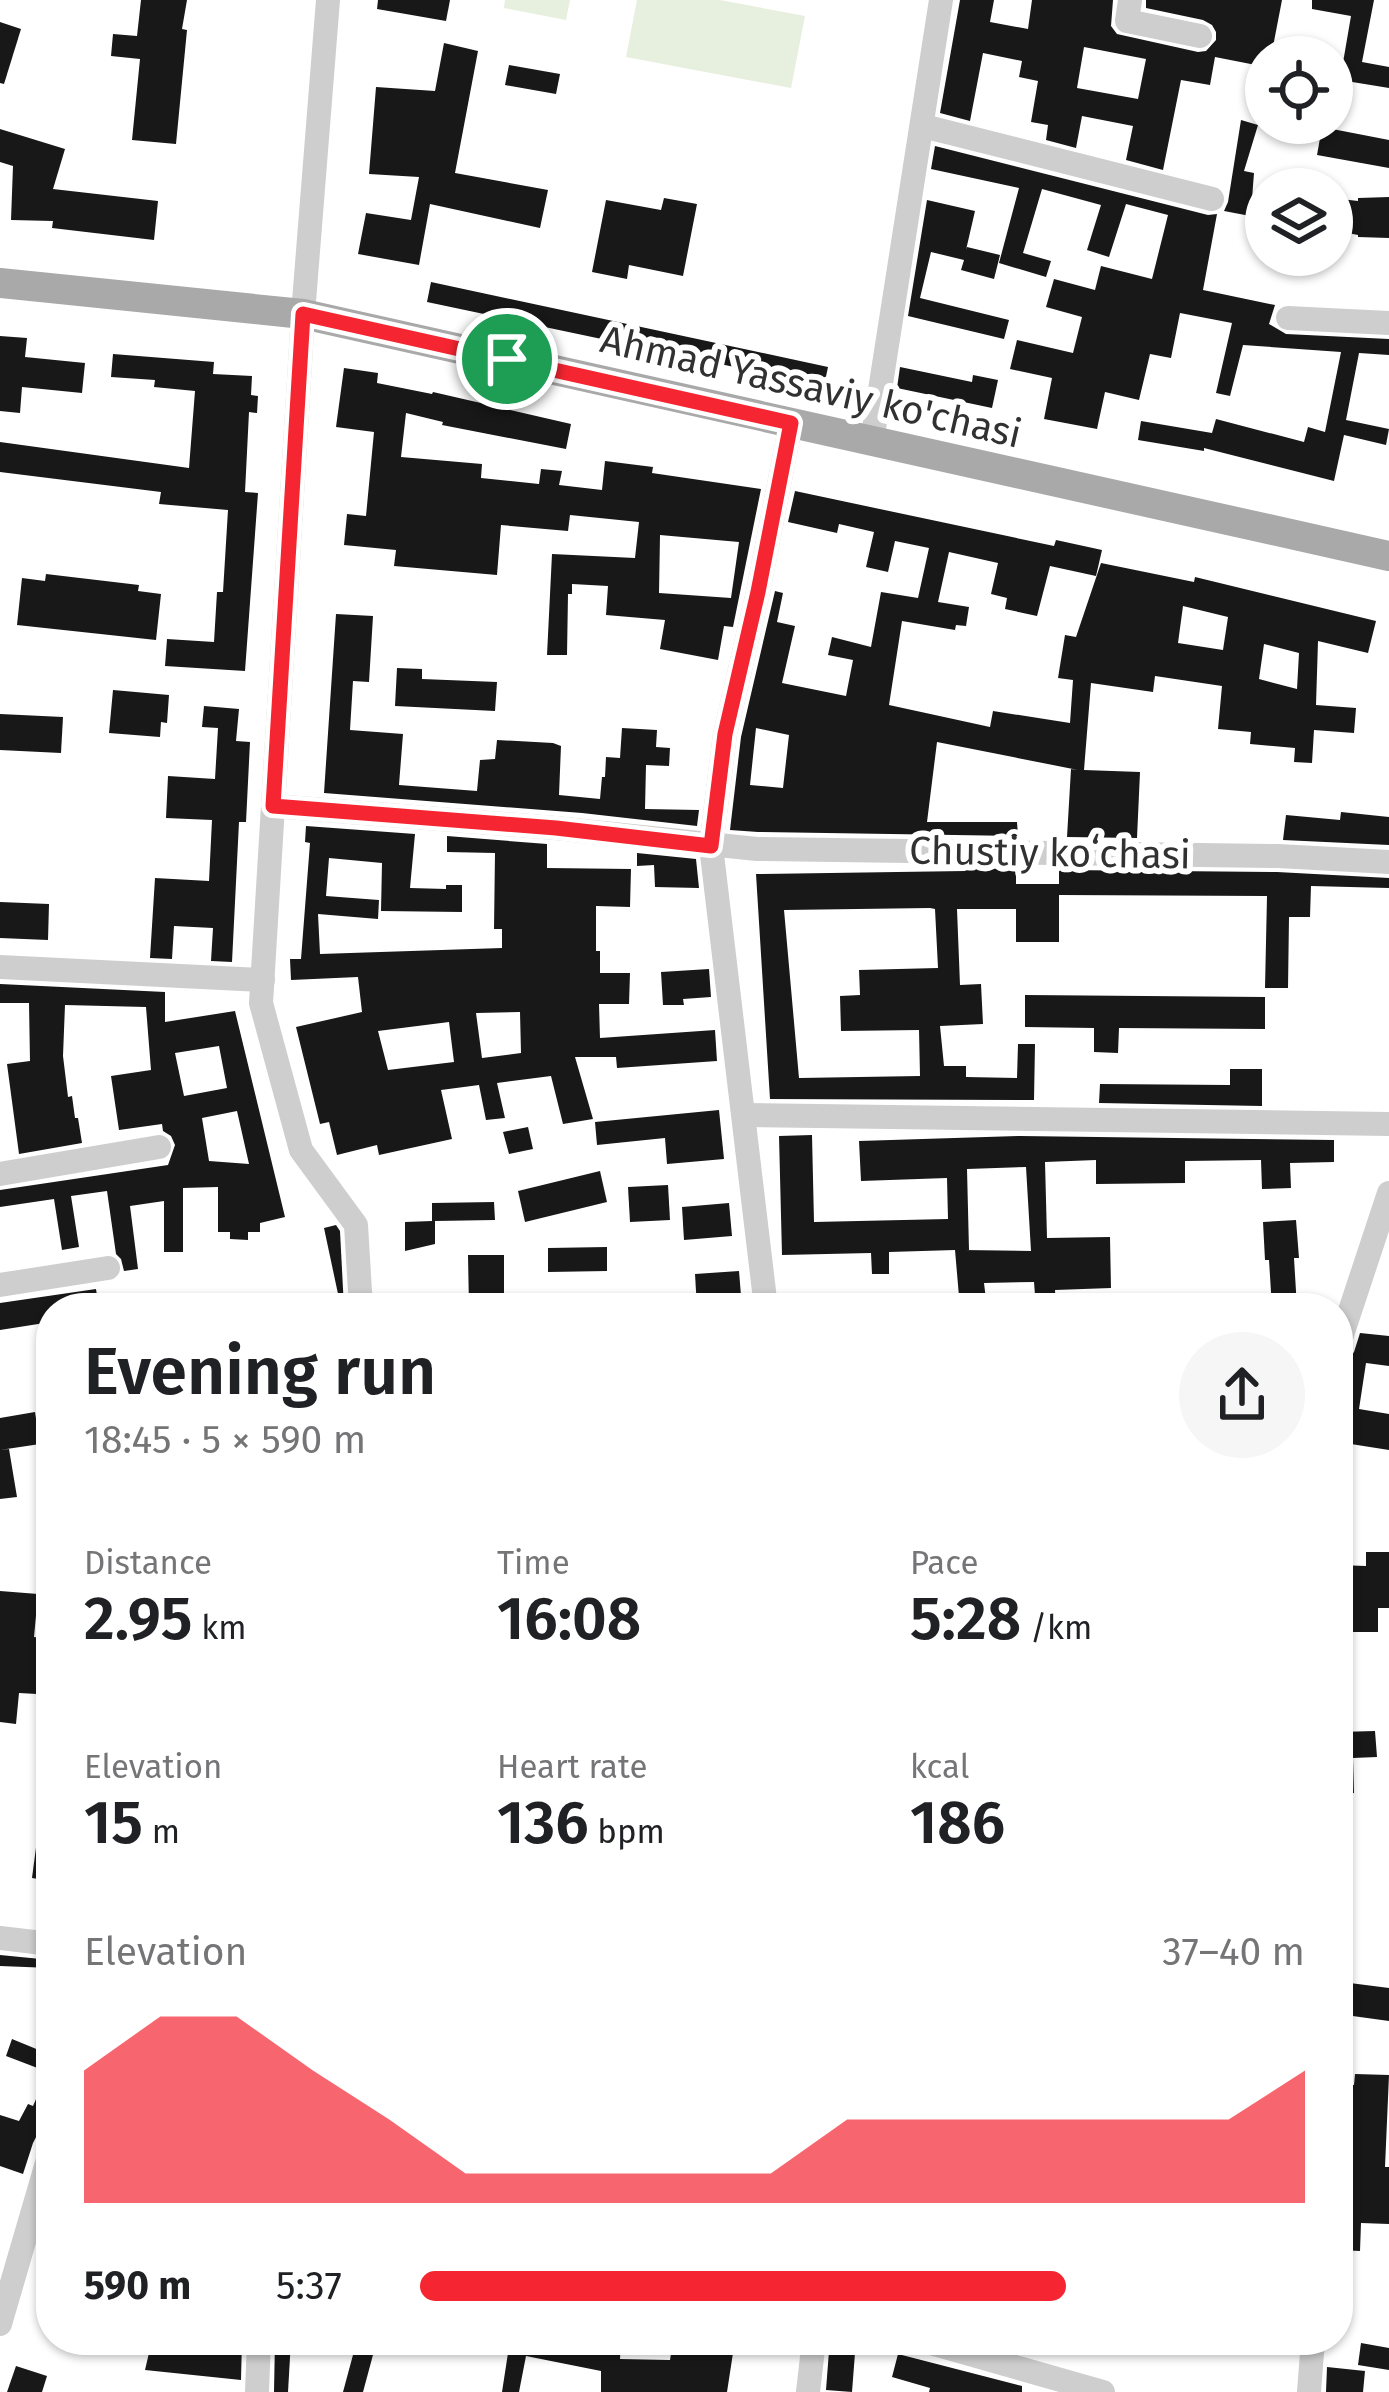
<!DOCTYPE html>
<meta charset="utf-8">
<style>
:root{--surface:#fff;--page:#f6f6f6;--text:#202124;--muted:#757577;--accent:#f52631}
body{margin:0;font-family:"Fira Sans",sans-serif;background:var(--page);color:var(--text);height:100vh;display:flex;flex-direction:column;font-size:45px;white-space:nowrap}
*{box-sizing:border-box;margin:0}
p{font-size:39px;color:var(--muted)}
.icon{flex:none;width:66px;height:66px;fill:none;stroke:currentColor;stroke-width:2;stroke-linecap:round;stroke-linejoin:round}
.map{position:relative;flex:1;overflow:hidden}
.details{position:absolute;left:36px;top:1293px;width:1317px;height:1062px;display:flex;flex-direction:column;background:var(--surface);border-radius:48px;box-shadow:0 3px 9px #0004}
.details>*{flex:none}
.buttons{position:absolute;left:1245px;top:36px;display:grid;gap:24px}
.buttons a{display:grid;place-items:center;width:108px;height:108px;border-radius:50%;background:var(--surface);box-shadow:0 3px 9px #0004;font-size:60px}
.pin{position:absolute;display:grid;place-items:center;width:102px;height:102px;color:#fff;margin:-51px;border:6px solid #fff;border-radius:50%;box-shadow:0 3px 12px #0007}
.round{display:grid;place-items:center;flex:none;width:126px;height:126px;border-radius:63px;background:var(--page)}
.summary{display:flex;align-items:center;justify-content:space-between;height:204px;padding:0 48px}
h1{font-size:66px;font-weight:600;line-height:90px}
.metrics{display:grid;grid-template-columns:repeat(3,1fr);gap:18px;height:204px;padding:12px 48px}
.metrics div{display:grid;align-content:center}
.metrics b{font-size:60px;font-weight:600}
.metrics small{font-size:33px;font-weight:400}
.metrics p{font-size:33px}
.chart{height:336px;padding:24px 48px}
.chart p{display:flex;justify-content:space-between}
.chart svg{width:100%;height:216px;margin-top:12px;fill:var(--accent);opacity:.7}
ul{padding:0 48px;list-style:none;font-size:39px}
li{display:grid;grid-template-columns:192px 144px 1fr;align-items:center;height:90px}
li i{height:30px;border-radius:15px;background:var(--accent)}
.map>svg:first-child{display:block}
.green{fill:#e7efde}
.building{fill:#181818;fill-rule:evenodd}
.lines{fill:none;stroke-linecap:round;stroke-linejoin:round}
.minor{stroke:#cecece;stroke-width:24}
.major{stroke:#a9a9a9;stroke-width:30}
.route-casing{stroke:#fff;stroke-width:24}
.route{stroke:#f52631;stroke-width:15}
.labels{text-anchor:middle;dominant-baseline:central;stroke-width:12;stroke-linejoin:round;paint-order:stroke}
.street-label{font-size:39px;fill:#313131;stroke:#fff}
</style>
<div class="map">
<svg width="1389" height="2392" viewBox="0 0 1389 2392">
<rect width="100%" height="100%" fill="#fff"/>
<g class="green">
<path d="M505,0H570L566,20L504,8Z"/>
<path d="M637,0H720L805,16L791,88L626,57Z"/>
</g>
<g class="building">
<path d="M141,0H187L182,29L187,30L176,144L132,140L140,59L111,56L113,34L137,36Z"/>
<path d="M378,0H450L446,21L377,9Z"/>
<path d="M960,0H994L990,22L1028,29L1032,0H1113L1111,26L1117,34L1198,52L1206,51L1216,40V32L1212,25L1203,20L1146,8V0H1282L1271,57H1266V67L1215,57L1210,85L1181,80L1163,170L1126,160L1133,126L1082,116L1076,148L1046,140L1048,125L1031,122L1038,81L1019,77L1022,61L983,53L970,121L940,113ZM1084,47L1146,59L1138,99L1077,88Z"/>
<path d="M1312,0H1374L1362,62L1389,67V88L1340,80L1351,16L1312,9Z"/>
<path d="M0,22L21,29L4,84L0,83Z"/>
<path d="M444,43L478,51L455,173L548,190L540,228L430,204L419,265L358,254L366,213L411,220L419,177L369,174L376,87L435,91Z"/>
<path d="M509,65L560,74L556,94L505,85Z"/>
<path d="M1241,120L1258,125L1244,171L1254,173L1252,199L1266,200V219L1224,211L1228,202Z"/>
<path d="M1322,127L1389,140V168L1317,155Z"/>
<path d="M0,129L65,149L53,189L158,201L154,240L52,228L53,221L11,220L13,166L0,162Z"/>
<path d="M935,146L1208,215L1217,214L1203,290L1275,305L1269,324L1286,334L1389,339V355L1359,353L1346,420L1389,429L1386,445L1344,435L1334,481L1204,448V451L1138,440L1141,421L1212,433L1216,419L1304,442L1308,427L1325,432L1341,352L1243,345L1230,396L1216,393L1232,323L1180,313L1171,358L1150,354L1139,400L1105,392L1097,429L1044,419L1052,378L1010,369L1017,340L1073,353L1082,317L1046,307L1054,279L1095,290L1101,266L1152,279L1168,215L1126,204L1109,257L1087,250L1101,205L1042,189L1023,253L1051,261L1046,277L999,263L1019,188L931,169Z"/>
<path d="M1389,197V238L1358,237V235L1332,230V198L1358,201V198Z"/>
<path d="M664,198L697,204L683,276L629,265L627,279L592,272L606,200L661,210Z"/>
<path d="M927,200L975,211L966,250L967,247L1000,255L994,279L961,270L964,260L931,252L920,298L1009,320L1004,339L908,316Z"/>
<path d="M431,282L828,367L824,386L427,302Z"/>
<path d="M0,336L27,338L25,357L85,363L82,393L22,387L20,413L0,411Z"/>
<path d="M113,354L214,362L213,374L252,376L251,395L258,396L257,413L249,412L245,492L258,493L245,671L165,666L167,639L214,642L217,592H223L228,510L159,504L161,492L0,472V442L189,468L195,391L154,387L155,380L111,377Z"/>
<path d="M900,367L972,382L973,375L998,380L992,408L897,388Z"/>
<path d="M344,368L378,373L377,383L432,394L433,392L571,424L566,449L442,425L443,422L406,413L401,457L482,464L481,478L539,484L541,469L562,471L559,485L602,490L605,461L653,467L652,473L761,489L733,627L724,626L718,660L660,649L665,620L606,615L608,586L572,584V594H568L567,655H547L552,554L635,558L639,522L570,515L568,531L501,525L497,575L394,566L396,550L344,545L347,514L366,516L374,432L336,427ZM660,535L739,542L731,598L659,593Z"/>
<path d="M795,491L1054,546L1056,540L1102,550L1096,576L1050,566L1037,616L1005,609L1007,598L991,594L998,563L949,552L938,602L969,607L966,626L956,625L955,630L902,621L889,705L990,727L993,711L1070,723L1073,680L1058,678L1065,635L1076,637L1101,563L1194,582L1195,577L1376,621L1368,653L1318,641L1316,705L1356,708L1354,733L1314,730L1312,763L1294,762L1295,748L1250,744L1251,732L1218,729L1222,686L1155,676L1153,692L1091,683L1084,770L1140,772L1137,838L1067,837L1071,769L1078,770L937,742L927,822H1017L1018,836L758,832L730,830L741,737L775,591L783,593L777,622L795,626L782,683L846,696L853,660L828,655L832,637L871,647L881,592L918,598L929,548L895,541L888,572L866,567L874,532L839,524L837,533L788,522ZM1183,606L1228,617L1223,650L1178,643ZM1264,644L1299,653L1297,689L1259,679ZM756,728L789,735L783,788L750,785Z"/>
<path d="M46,574L139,585L138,591L161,594L156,640L17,625L22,578L45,581Z"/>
<path d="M336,614L373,616L369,682L353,681L350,730L403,734L399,785L477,791L480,760L495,759L497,740L553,743L561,746L559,795L600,799L602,777H605L606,757L620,758L622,728L657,730L656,747L670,748L669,766L646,765L645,809L699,810L697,826L582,813L324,793Z"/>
<path d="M397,668L422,669V679L497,682L495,711L395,706Z"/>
<path d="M113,690L169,695L167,723L161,722L160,737L109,733Z"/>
<path d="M204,706L239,709L236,741L250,742L246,822H239L232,962L211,961L213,928L174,926L172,959L150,958L155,878L209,881L212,820L166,818L168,776L215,779L218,728L202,727Z"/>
<path d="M0,714L63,717L61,753L0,750Z"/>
<path d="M1341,812L1389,817V845L1283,840L1286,815L1340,820Z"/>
<path d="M306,826L415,834L410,888L446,889V885H462V912L381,911L382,863L329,858L326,896L379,900L378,919L318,914L320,954L502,948V929H494L495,853L447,852V836L547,844V868L631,869L630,907L596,906V951H600V973H630L629,1004H599L600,1038L715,1030L717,1061L617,1068L616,1057H575L593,1119L563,1124L551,1076L497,1083L505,1118L486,1120L479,1085L441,1090L452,1139L379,1155L377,1145L337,1155L329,1122L320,1124L296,1027L362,1012L358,977L291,980L290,959H301L310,843L305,842ZM520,1012L521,1053L482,1058L476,1013ZM449,1022L454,1062L388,1070L378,1031Z"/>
<path d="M637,853L696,859L699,888L655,887L654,865L637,866Z"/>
<path d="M965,868L1016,869V884H1059V870H1064L1277,872L1389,878V888L1311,886L1310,917H1289L1288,988H1265L1267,896L1059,895V942H1016V909H957L960,985L981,984L983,1024L940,1026L944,1066H966V1077L1017,1078L1018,1044H1035L1034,1100L770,1099L756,874L965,871ZM930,908L935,909L938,968L859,970L860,995L840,996L841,1031L919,1030L920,1076L799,1078L784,910Z"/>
<path d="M0,902L49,904L48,940L0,938Z"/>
<path d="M709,969L711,997L683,999L684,1005H663L661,972Z"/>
<path d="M0,984L165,992V1022L235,1011L285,1217L260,1223V1232H248V1240L230,1239V1232H218V1187L183,1188V1252H164V1201L130,1206L138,1269L124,1271L121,1259L116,1254L107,1191L71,1196L79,1247L62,1250L54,1199L0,1207V1190L168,1165L175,1145L171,1136L163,1131L162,1124L119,1130L111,1076L151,1070L146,1007L65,1005L63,1056L68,1097L72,1096L75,1118H78L82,1143L19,1154L7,1064L30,1061L29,1003H0ZM219,1046L227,1088L184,1096L175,1053ZM237,1111L249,1164L209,1161L202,1118Z"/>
<path d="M1025,995L1265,997V1029L1119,1028L1118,1053L1094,1052V1028L1025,1027Z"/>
<path d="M1230,1069H1262V1106L1099,1103L1100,1084L1230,1085Z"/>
<path d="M719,1110L724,1159L667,1164L665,1138L597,1145L595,1122Z"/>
<path d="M528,1127L533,1149L509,1154L503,1132Z"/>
<path d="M812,1135L814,1222L948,1219L947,1178L861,1181L859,1141L1020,1136L1334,1140V1162L1290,1163L1291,1188L1262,1189L1261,1160L1185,1161V1183L1096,1184V1160L1045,1162L1047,1238L1110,1237L1111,1288L1055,1290L1056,1308H1036L1034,1282L984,1283L987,1308H960L955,1250L889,1252V1274H872L871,1253L782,1255L779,1136ZM1026,1167L1031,1251L963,1250H969L967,1169Z"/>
<path d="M600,1171L607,1202L525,1222L518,1191Z"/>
<path d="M668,1185L670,1220L630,1222L628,1187Z"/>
<path d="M494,1202L495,1220L435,1221V1244L405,1251V1222L432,1221V1203Z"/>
<path d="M729,1203L732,1236L684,1240L682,1207Z"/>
<path d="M1296,1220L1299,1258H1294L1297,1308H1272L1269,1260H1265L1263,1222Z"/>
<path d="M336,1225L340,1231L344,1308H341L324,1228Z"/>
<path d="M607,1247V1271L548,1272V1248Z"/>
<path d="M468,1255H504V1308H469Z"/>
<path d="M739,1271L742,1308H697L695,1274Z"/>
<path d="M96,1289L99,1308H51V1322L0,1330V1303Z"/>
<path d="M1360,1333L1389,1336V1366L1366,1363L1359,1409L1389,1414V1450L1338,1442V1411L1347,1361L1354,1352Z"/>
<path d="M35,1412L40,1444L0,1450L9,1449L17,1497L0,1499V1418Z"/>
<path d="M1366,1552H1389V1608H1378V1632H1338V1565L1366,1566Z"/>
<path d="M0,1591L38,1594L34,1637L42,1638L37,1694L19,1693L16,1724L0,1722Z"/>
<path d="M1375,1731L1377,1757L1353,1758L1354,1793L1338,1794V1732Z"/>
<path d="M40,1817L51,1818V1881L32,1878Z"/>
<path d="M0,1955L51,1960V1968L0,1966Z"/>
<path d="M1342,1982L1389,1988V2021L1338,2014Z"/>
<path d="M12,2039L51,2055V2108L33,2143L23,2174L0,2166V2115L19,2121L28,2104L33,2106L48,2072L6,2056Z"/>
<path d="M1355,2074L1389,2075L1385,2167H1389V2224L1361,2223L1360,2251L1338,2250L1339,2166L1350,2167L1353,2104L1342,2103L1343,2085H1354Z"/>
<path d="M152,2340H172L169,2351L213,2355L214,2340H242L241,2380L145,2370Z"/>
<path d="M275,2340H291L288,2392H274Z"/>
<path d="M357,2340H377L363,2392H343Z"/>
<path d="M486,2340H558L602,2349V2340H621L620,2359L670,2360L673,2341L718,2347V2340H735L727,2392H601V2371L526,2356L519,2392H502L508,2353L485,2348Z"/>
<path d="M1361,2343L1389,2348V2370L1358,2365Z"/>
<path d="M829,2351L855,2353L852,2392L826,2390Z"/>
<path d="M898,2354L1022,2386V2392H929L930,2388L892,2377Z"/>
<path d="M16,2366L47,2376L42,2392H7Z"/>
<path d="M1327,2367L1365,2371L1363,2392H1326Z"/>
</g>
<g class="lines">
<g class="minor">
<path d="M328,0L303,314L261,1003L301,1150L356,1225L361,1308"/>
<path d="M1130,0L1127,21L1200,36"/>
<path d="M923,126L1212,199"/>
<path d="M1288,318L1389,323"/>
<path d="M872,441L941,0"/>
<path d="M273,806L555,828L757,849L1278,856L1389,862"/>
<path d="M0,967L263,980"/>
<path d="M744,1115L1389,1124"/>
<path d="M0,1174L159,1147"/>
<path d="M0,1285L108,1268"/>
<path d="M766,1308L711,846L725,734L758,592L791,423"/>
<path d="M1338,1347L1389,1193"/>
<path d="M0,1938L51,1944"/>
<path d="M0,2324L51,2149"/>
<path d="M920,2340L1103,2392"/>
<path d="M257,2392L259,2340"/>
<path d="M808,2392L814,2340"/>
<path d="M1309,2392L1313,2340"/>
</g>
<path class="major" d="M0,283L303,314L1389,556"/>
</g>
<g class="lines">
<defs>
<path id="route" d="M303,314L791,423L758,592L725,734L711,846L556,828L273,806Z"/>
</defs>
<use href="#route" class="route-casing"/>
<use href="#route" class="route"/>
</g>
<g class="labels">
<g class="street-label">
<text transform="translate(811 387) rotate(13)">Ahmad Yassaviy ko'chasi</text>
<text transform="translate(1050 853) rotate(1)">Chustiy koʻchasi</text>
</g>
</g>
</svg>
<div class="buttons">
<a><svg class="icon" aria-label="locate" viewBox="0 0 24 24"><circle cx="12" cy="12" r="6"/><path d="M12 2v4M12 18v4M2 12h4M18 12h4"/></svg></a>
<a><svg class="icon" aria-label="layers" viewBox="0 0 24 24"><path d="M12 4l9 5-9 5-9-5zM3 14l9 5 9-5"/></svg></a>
</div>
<div class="pin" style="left:507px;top:359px;background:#1e9e55"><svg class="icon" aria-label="arrive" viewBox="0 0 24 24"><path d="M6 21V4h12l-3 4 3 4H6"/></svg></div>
<section class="details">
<div class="summary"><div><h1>Evening run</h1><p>18:45 · 5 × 590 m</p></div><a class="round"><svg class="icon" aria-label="share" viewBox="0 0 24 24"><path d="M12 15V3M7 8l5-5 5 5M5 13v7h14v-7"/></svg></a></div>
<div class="metrics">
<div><p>Distance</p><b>2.95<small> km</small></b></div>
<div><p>Time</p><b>16:08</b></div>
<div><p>Pace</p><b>5:28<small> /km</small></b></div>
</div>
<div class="metrics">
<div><p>Elevation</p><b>15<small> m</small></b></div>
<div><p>Heart rate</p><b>136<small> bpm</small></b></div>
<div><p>kcal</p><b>186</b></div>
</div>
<div class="chart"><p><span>Elevation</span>37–40 m</p>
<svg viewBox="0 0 160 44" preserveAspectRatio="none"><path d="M0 44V17L10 6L20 6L30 17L40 27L50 38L60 38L70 38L80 38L90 38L100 27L110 27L120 27L130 27L140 27L150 27L160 17V44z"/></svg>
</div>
<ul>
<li><b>590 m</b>5:37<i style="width:73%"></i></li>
</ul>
</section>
</div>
